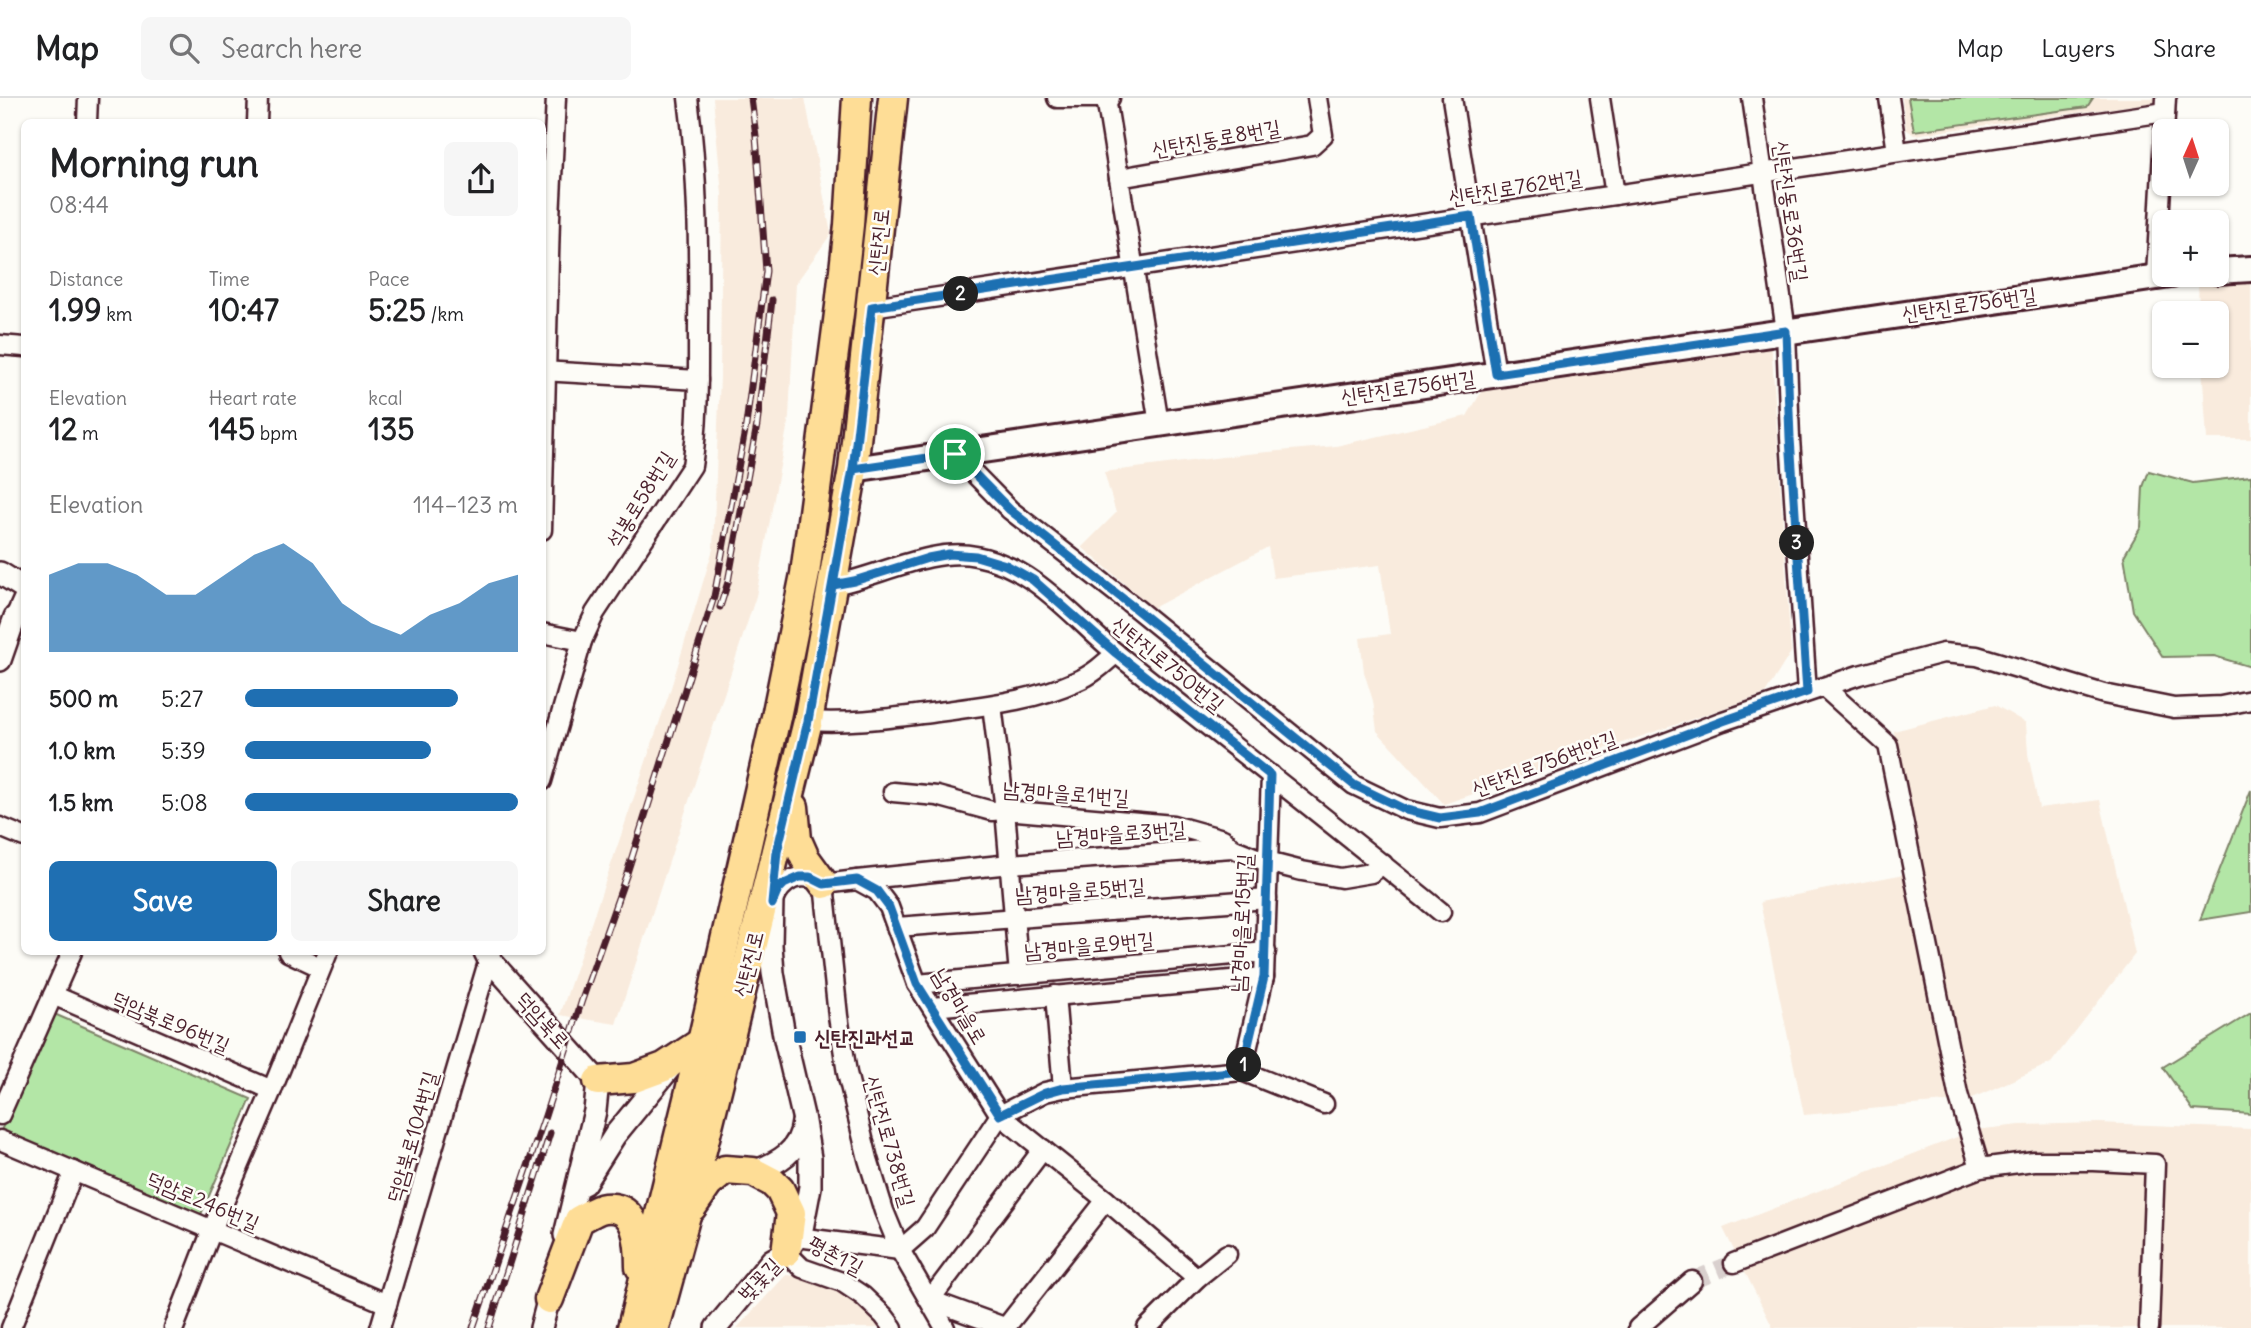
<!DOCTYPE html>
<meta charset="utf-8">
<style>
:root{--surface:#fff;--page:#f6f6f6;--text:#202124;--muted:#757577;--line:#e0e0e0;--accent:#1f6fb2}
body{margin:0;font-family:Delius,"Poor Story",sans-serif;background:var(--page);color:var(--text);height:100vh;display:flex;flex-direction:column;font-size:26px;white-space:nowrap}
*{box-sizing:border-box;margin:0}
p{font-size:23px;color:var(--muted)}
.icon{flex:none;width:38px;height:38px;fill:none;stroke:currentColor;stroke-width:2;stroke-linecap:round;stroke-linejoin:round}
.map{position:relative;flex:1;overflow:hidden}
.sheet{position:absolute;left:21px;top:21px;width:525px;height:836px;display:flex;flex-direction:column;background:var(--surface);border-radius:10px;box-shadow:0 2px 5px #0004}
.sheet>*{flex:none}
.needle{width:46px;rotate:3deg}
.tools{position:absolute;left:2152px;top:21px;display:grid;gap:14px}
.tools a{display:grid;place-items:center;width:77px;height:77px;border-radius:10px;background:var(--surface);box-shadow:0 2px 5px #0004;font-size:35px}
.pin{position:absolute;display:grid;place-items:center;width:60px;height:60px;color:#fff;margin:-30px;border:4px solid #fff;border-radius:50%;box-shadow:0 2px 7px #0007}
.km{position:absolute;width:35px;height:35px;margin:-18px;border-radius:50%;background:#222;color:#fff;font-size:19px;line-height:35px;text-align:center}
.round{display:grid;place-items:center;flex:none;width:74px;height:74px;border-radius:10px;background:var(--page)}
.head{display:flex;align-items:center;justify-content:space-between;height:119px;padding:0 28px}
h1{font-size:38px;font-weight:800;line-height:52px}
.stats{display:grid;grid-template-columns:repeat(3,1fr);gap:10px;height:119px;padding:7px 28px}
.stats div{display:grid;align-content:center}
.stats b{font-size:30px;font-weight:800}
.stats small{font-size:19px;font-weight:400}
.stats p{font-size:19px}
.chart{height:196px;padding:14px 28px}
.chart p{display:flex;justify-content:space-between}
.chart svg{width:100%;height:126px;margin-top:7px;fill:var(--accent);opacity:.7}
.button{display:flex;gap:14px;margin-top:auto;padding:14px 28px}
.button a{flex:1;height:80px;border-radius:10px;background:var(--accent);color:#fff;font-size:28px;font-weight:800;line-height:80px;text-align:center}
.button a+a{background:var(--page);color:var(--text)}
ul{padding:0 28px;list-style:none;font-size:23px}
li{display:grid;grid-template-columns:112px 84px 1fr;align-items:center;height:52px}
li i{height:18px;border-radius:9px;background:var(--accent)}
header{display:flex;align-items:center;gap:42px;box-sizing:border-box;height:98px;padding:0 35px;background:var(--surface);border-bottom:2px solid var(--line)}
header strong{font-size:33px}
nav{display:flex;gap:38px;margin-inline-start:auto;font-size:24px}
.search{width:490px;height:63px;background:var(--page);display:flex;align-items:center;gap:18px;box-sizing:border-box;padding:0 24px;border-radius:10px;color:var(--muted);font-size:26px}
.map>svg:first-child{display:block}
.built{fill:#f9ebdd}
.green{fill:#b3e6a6;stroke:#7e8268;stroke-width:2}
.lines{fill:none;stroke-linecap:round;stroke-linejoin:round}
.minor-tunnel{stroke:#d9d0ce;stroke-width:18;stroke-dasharray:18 9;stroke-linecap:butt}
.minor-casing{stroke:#4a1f2b;stroke-width:23}
.tertiary-casing{stroke:#4a1f2b;stroke-width:26}
.secondary-casing{stroke:#4a1f2b;stroke-width:30}
.primary-casing{stroke:#4a1f2b;stroke-width:33}
.minor{stroke:#fdfcf7;stroke-width:18}
.tertiary{stroke:#fdfcf7;stroke-width:21}
.secondary{stroke:#fdfcf7;stroke-width:24}
.primary{stroke:#fedd96;stroke-width:28}
.rail-casing{stroke:#4a1f2b;stroke-width:7}
.rail{stroke:#fdfcf7;stroke-width:4.5;stroke-dasharray:13;stroke-linecap:butt}
.route-casing{stroke:#fff;stroke-width:14}
.route{stroke:#1f6fb2;stroke-width:9}
.poi-dot{fill:#1f6fb2;stroke:#fdfcf7;stroke-width:2.5}
.labels{text-anchor:middle;dominant-baseline:central;stroke-width:5;stroke-linejoin:round;paint-order:stroke}
.street-label{font-size:21px;fill:#4a1f2b;stroke:#fdfcf7}
.poi-label{font-size:21px;font-weight:bold;fill:#4a1f2b;stroke:#fdfcf7;text-anchor:start}
</style>
<header>
<strong>Map</strong>
<div class="search"><svg class="icon" aria-label="search" viewBox="0 0 24 24"><circle cx="10" cy="10" r="6"/><path d="M15 15l6 6"/></svg>Search here</div>
<nav><a>Map</a><a>Layers</a><a>Share</a></nav>
</header>
<div class="map">
<svg width="2251" height="1230" viewBox="0 0 2251 1230">
<rect width="100%" height="100%" fill="#fdfcf7"/>
<filter id="ink" filterUnits="userSpaceOnUse"><feTurbulence type="fractalNoise" baseFrequency=".0143" numOctaves="2"/><feDisplacementMap in="SourceGraphic" scale="14" xChannelSelector="R" yChannelSelector="G"/><feConvolveMatrix kernelMatrix="1 2 1 2 8 2 1 2 1" color-interpolation-filters="sRGB"/></filter>
<g filter="url(#ink)">
<g class="built">
<path d="M713,0H805L831,136L796,185L789,319L756,498L616,926L560,917L670,593L713,451L720,278L722,96Z"/>
<path d="M1902,0H2157V4L1914,37L1906,31Z"/>
<path d="M2251,181V341H2207L2202,268H2217V215H2199L2198,182Z"/>
<path d="M1771,241L1791,554L1765,596L1444,706L1377,633L1373,603L1364,574L1360,540L1390,536L1380,467L1273,480L1268,449L1153,510L1082,449L1116,415L1104,374L1246,356L1336,348L1467,318L1488,283Z"/>
<path d="M1995,607L2026,625L2028,656L2039,710L2100,702L2135,856L2051,965L1968,1002L1804,1017L1760,804L1920,773L1894,633Z"/>
<path d="M2099,1025L2251,1031V1230H1773L1723,1130L1975,1032L2020,1027Z"/>
<path d="M786,1177L813,1180L862,1200L886,1230H737Z"/>
</g>
<g class="green">
<path d="M1908,0H2093L2087,9L1914,33Z"/>
<path d="M2149,373L2193,385L2251,378V569L2214,558L2163,559L2133,513L2124,458L2141,429L2143,389Z"/>
<path d="M2251,692V814L2200,822Z"/>
<path d="M52,915L251,1001L199,1121L0,1035Z"/>
<path d="M2251,915V1016L2193,1012L2163,969Z"/>
</g>
<g class="lines">
<path class="minor-tunnel" d="M1692,1183L1734,1165"/>
<defs>
<g id="minor">
<path d="M1057,0H1110"/>
<path d="M1106,0L1159,326"/>
<path d="M1452,0L1496,276"/>
<path d="M1600,0L1615,97"/>
<path d="M1752,0L1786,233L1790,340L1807,594"/>
<path d="M1889,0L1897,54"/>
<path d="M87,24L88,0"/>
<path d="M257,24L258,0"/>
<path d="M1119,80L1312,47L1323,37L1317,0"/>
<path d="M2156,178L2166,0"/>
<path d="M872,209L2165,14"/>
<path d="M0,247L24,249"/>
<path d="M542,273L698,282"/>
<path d="M955,356L1010,412L1132,507L1354,687L1406,712L1440,720L1480,715L1723,623L1859,577L1943,555L1977,558L2104,596L2174,610L2221,608L2251,602"/>
<path d="M542,432L550,120L556,0"/>
<path d="M833,487C878,479 930,449 976,458C1037,469 1076,524 1122,560C1228,644 1336,728 1441,814"/>
<path d="M15,519L24,499"/>
<path d="M542,535L582,543"/>
<path d="M1824,589L1888,647L1958,996L1980,1070"/>
<path d="M992,607L1005,712L1019,877"/>
<path d="M808,623C849,626 891,620 931,615C980,608 1031,604 1077,583C1092,577 1104,566 1116,555"/>
<path d="M542,683L582,543L595,515L692,368C699,323 698,276 698,230C699,152 698,77 688,0"/>
<path d="M893,694L937,698L992,713L1005,712L1173,727L1223,741L1232,750"/>
<path d="M0,729L24,739"/>
<path d="M857,782L1010,766L1232,750L1267,764L1302,773L1341,780L1371,775L1383,766"/>
<path d="M824,786L857,782L877,793L889,809L917,886L1000,1017L1106,1102L1197,1180"/>
<path d="M824,786L838,918L847,975L868,1061L884,1113L900,1152L945,1230"/>
<path d="M772,805C782,782 800,771 824,786"/>
<path d="M897,829L1267,801"/>
<path d="M288,854L320,869"/>
<path d="M917,886L1266,854"/>
<path d="M53,897L272,992"/>
<path d="M1055,897L1063,990"/>
<path d="M932,909L1264,879"/>
<path d="M1242,973L1264,879L1271,677"/>
<path d="M0,1017L72,854"/>
<path d="M0,1042L387,1206"/>
<path d="M797,1139L900,1152L925,1130L1000,1017L1045,994L1063,990L1242,973L1324,1006"/>
<path d="M786,1154L802,1170L842,1184L863,1198L884,1218L893,1230"/>
<path d="M1734,1165L1980,1070L2034,1063H2094L2155,1066L2149,1230"/>
<path d="M1006,1229L1106,1102"/>
<path d="M11,1230L74,1073"/>
<path d="M174,1230L212,1132L272,992L328,854"/>
<path d="M380,1230L491,854"/>
<path d="M1007,1230L930,1202L1043,1051"/>
<path d="M1147,1230L1197,1180L1227,1156"/>
<path d="M1638,1230L1692,1183"/>
</g>
<g id="tertiary">
<path d="M0,475L24,490"/>
<path d="M0,562L15,519"/>
<path d="M485,854L488,860L598,983L595,1013L565,1137"/>
<path d="M753,1074C778,1065 800,1054 803,1024"/>
<path d="M584,1086L615,1037L673,966"/>
<path d="M541,1230L552,1188"/>
<path d="M716,1230L772,1162L786,1154L797,1139L802,1131L810,1089V1060L803,1018L784,937L773,875L771,847L772,801"/>
</g>
<g id="secondary">
<path d="M2217,173L2251,171"/>
<path d="M853,371L2171,177"/>
</g>
<g id="primary">
<path d="M794,709L797,742L805,760L824,786"/>
<path d="M598,983L634,980L664,969L702,944"/>
<path d="M692,1109L708,1086L725,1072L753,1074L772,1084L780,1092L791,1115L786,1154"/>
<path d="M549,1201L579,1122C587,1118 596,1111 605,1110C638,1106 640,1145 640,1169"/>
<path d="M632,1230L702,944L776,619L805,476L840,208L849,127L857,0"/>
<path d="M655,1230L686,1117L808,623L853,371L893,0"/>
</g>
</defs>
<use href="#minor" class="minor-casing"/>
<use href="#tertiary" class="tertiary-casing"/>
<use href="#secondary" class="secondary-casing"/>
<use href="#primary" class="primary-casing"/>
<use href="#minor" class="minor"/>
<use href="#tertiary" class="tertiary"/>
<use href="#secondary" class="secondary"/>
<use href="#primary" class="primary"/>
<defs>
<g id="rail">
<path d="M720,509L728,484L757,327L772,202"/>
<path d="M473,1230L545,1018L582,902L627,775L714,499L746,327L766,173L756,38L751,0"/>
<path d="M489,1230L550,1035"/>
</g>
</defs>
<use href="#rail" class="rail-casing"/>
<use href="#rail" class="rail"/>
</g>
</g>
<g class="lines" filter="url(#ink)">
<defs>
<path id="route" d="M955,356L853,371L808,623L777,754L772,806L778,792L784,786L800,779H810L824,786L857,782L877,793L889,809L917,886L1000,1017L1045,995L1063,990L1242,973L1264,879L1270,677L1116,555L1033,482L1006,467L976,458L949,456L928,460L854,483L833,487L853,371L872,209L1471,118L1496,276L1786,233L1790,340L1807,594L1723,623L1480,715L1440,720L1406,712L1354,687L1132,508L1010,412L955,356"/>
</defs>
<use href="#route" class="route-casing"/>
<use href="#route" class="route"/>
</g>
<rect class="poi-dot" x="793" y="932" width="14" height="14" rx="3.5"/>
<g class="labels">
<g class="street-label">
<text transform="translate(1216 40) rotate(-10)">신탄진동로8번길</text>
<text transform="translate(1515 89) rotate(-9)">신탄진로762번길</text>
<text transform="translate(1791 113) rotate(82)">신탄진동로36번길</text>
<text transform="translate(878 144) rotate(-84)">신탄진로</text>
<text transform="translate(1969 206) rotate(-8)">신탄진로756번길</text>
<text transform="translate(1408 289) rotate(-8)">신탄진로756번길</text>
<text transform="translate(640 401) rotate(-58)">석봉로58번길</text>
<text transform="translate(1168 566) rotate(39)">신탄진로750번길</text>
<text transform="translate(1544 665) rotate(-20)">신탄진로756번안길</text>
<text transform="translate(1066 695) rotate(4)">남경마을로1번길</text>
<text transform="translate(1121 735) rotate(-4)">남경마을로3번길</text>
<text transform="translate(1080 792) rotate(-4)">남경마을로5번길</text>
<text transform="translate(1241 825) rotate(-87)">남경마을로15번길</text>
<text transform="translate(1089 847) rotate(-5)">남경마을로9번길</text>
<text transform="translate(748 866) rotate(-76)">신탄진로</text>
<text transform="translate(960 908) rotate(59)">남경마을로</text>
<text transform="translate(543 922) rotate(48)">덕암북로</text>
<text transform="translate(171 924) rotate(23)">덕암북로96번길</text>
<text transform="translate(412 1039) rotate(-74)">덕암북로104번길</text>
<text transform="translate(890 1043) rotate(74)">신탄진로738번길</text>
<text transform="translate(203 1103) rotate(23)">덕암로246번길</text>
<text transform="translate(836 1157) rotate(28)">평촌1길</text>
<text transform="translate(759 1181) rotate(-46)">벚꽃길</text>
</g>
<g class="poi-label">
<text x="814" y="939">신탄진과선교</text>
</g>
</g>
</svg>
<div class="tools">
<a><svg class="needle" viewBox="-14 -14 28 28"><path d="M0-13l5 13h-10z" fill="#e53935"/><path d="M0 13l5-13h-10z" fill="#757577"/></svg></a>
<a>+</a>
<a>−</a>
</div>
<div class="pin" style="left:955px;top:356px;background:#1e9e55"><svg class="icon" aria-label="arrive" viewBox="0 0 24 24"><path d="M6 21V4h12l-3 4 3 4H6"/></svg></div>
<b class="km" style="left:1244px;top:967px">1</b>
<b class="km" style="left:961px;top:196px">2</b>
<b class="km" style="left:1797px;top:445px">3</b>
<section class="sheet">
<div class="head"><div><h1>Morning run</h1><p>08:44</p></div><a class="round"><svg class="icon" aria-label="share" viewBox="0 0 24 24"><path d="M12 15V3M7 8l5-5 5 5M5 13v7h14v-7"/></svg></a></div>
<div class="stats">
<div><p>Distance</p><b>1.99<small> km</small></b></div>
<div><p>Time</p><b>10:47</b></div>
<div><p>Pace</p><b>5:25<small> /km</small></b></div>
</div>
<div class="stats">
<div><p>Elevation</p><b>12<small> m</small></b></div>
<div><p>Heart rate</p><b>145<small> bpm</small></b></div>
<div><p>kcal</p><b>135</b></div>
</div>
<div class="chart"><p><span>Elevation</span>114–123 m</p>
<svg viewBox="0 0 160 44" preserveAspectRatio="none"><path d="M0 44V17L10 13L20 13L30 17L40 24L50 24L60 17L70 10L80 6L90 13L100 27L110 34L120 38L130 31L140 27L150 20L160 17V44z"/></svg>
</div>
<ul>
<li><b>500 m</b>5:27<i style="width:78%"></i></li>
<li><b>1.0 km</b>5:39<i style="width:68%"></i></li>
<li><b>1.5 km</b>5:08<i style="width:100%"></i></li>
</ul>
<div class="button"><a>Save</a><a>Share</a></div>
</section>
</div>
